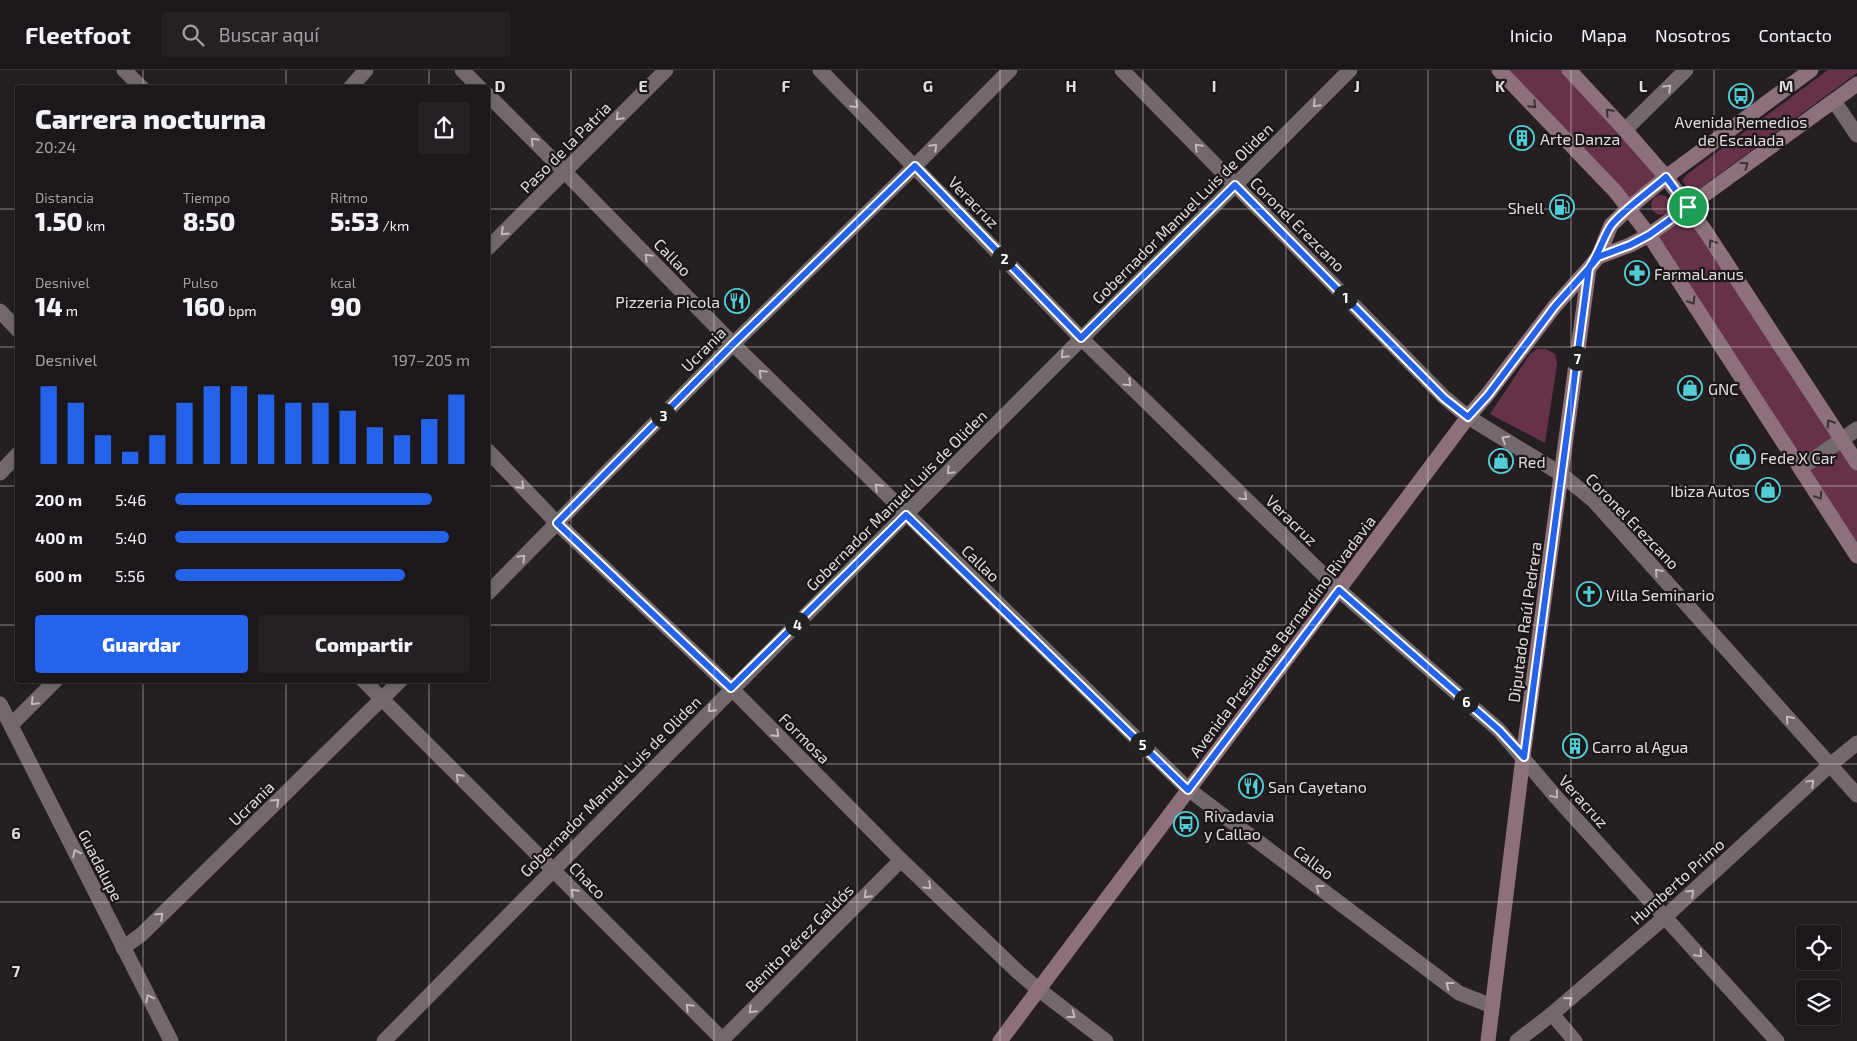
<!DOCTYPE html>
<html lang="es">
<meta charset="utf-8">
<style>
:root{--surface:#1c171a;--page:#252023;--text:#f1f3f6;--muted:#a09fa2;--line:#3a3639;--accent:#2563eb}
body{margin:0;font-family:"Exo 2",sans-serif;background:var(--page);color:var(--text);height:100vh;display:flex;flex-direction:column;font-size:19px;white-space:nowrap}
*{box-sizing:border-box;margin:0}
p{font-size:16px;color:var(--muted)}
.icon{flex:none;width:28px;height:28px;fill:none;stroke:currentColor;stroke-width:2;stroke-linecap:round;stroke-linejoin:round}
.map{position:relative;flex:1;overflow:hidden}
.sheet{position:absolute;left:15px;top:15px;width:475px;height:598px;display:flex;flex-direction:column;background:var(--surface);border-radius:5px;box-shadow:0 2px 8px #0003,0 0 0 1px var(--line)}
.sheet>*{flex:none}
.fabs{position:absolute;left:1796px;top:855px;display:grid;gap:10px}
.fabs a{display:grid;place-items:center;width:45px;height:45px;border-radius:5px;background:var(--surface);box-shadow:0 2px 8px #0003,0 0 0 1px var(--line);font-size:25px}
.pin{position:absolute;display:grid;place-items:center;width:42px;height:42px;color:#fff;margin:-21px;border:2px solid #fff;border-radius:50%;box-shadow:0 1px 5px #0007}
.km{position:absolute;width:25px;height:25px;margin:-12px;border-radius:50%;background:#222;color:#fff;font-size:14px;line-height:25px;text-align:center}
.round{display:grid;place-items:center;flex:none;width:52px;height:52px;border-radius:5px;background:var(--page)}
.headline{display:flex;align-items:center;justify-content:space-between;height:85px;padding:0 20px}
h1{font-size:28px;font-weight:800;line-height:38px}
.stats{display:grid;grid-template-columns:repeat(3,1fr);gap:8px;height:85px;padding:5px 20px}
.stats div{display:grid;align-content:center}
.stats b{font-size:25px;font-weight:800}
.stats small{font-size:14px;font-weight:400}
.stats p{font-size:14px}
.chart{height:140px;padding:10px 20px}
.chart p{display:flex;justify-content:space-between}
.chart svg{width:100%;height:90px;margin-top:5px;stroke:var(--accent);stroke-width:6}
.primary-button{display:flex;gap:10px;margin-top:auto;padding:10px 20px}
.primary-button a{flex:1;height:58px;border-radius:5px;background:var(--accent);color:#fff;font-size:20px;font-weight:800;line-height:58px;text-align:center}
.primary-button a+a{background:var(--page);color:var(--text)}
ul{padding:0 20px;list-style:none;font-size:16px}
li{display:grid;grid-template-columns:80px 60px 1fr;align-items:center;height:38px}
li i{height:12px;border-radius:6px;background:var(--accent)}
header{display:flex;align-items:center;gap:30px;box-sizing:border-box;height:70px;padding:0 25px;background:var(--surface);border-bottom:1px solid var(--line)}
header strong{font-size:24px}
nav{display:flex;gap:28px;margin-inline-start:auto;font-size:18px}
.search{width:350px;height:45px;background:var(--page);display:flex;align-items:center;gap:12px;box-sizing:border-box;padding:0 18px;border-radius:5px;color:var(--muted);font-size:19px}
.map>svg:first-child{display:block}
.green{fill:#653249}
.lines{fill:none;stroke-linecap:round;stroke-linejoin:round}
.street{stroke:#72696d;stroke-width:15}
.secondary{stroke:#8c707c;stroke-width:15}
.oneway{stroke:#bfb9bb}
.oneway2{stroke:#3e3136}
.route-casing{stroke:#fff;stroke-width:10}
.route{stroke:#2563eb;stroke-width:6}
.grid{fill:none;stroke:#e0dbdd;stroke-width:1;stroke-opacity:0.55}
.labels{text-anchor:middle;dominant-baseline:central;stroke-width:4.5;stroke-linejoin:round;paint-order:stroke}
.poi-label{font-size:16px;fill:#e0dbdd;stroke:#1c1618;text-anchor:start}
.street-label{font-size:16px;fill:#e0dbdd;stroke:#1c1618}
.grid-label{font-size:16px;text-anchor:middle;font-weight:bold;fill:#e0dbdd;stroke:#1c1618;stroke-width:4.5;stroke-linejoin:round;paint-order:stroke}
</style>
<header>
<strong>Fleetfoot</strong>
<div class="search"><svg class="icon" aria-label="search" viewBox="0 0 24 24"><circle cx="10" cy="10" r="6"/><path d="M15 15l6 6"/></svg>Buscar aquí</div>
<nav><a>Inicio</a><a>Mapa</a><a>Nosotros</a><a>Contacto</a></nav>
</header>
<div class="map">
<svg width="1857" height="971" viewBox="0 0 1857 971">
<rect width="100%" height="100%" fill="#261f22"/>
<g class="green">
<path d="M1499,0H1569L1666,107L1629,138Z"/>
<path d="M1828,0H1857V3L1699,119L1689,120L1682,111L1686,105Z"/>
<circle cx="1661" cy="135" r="10"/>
<path d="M1688,137L1857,393V486L1649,165Z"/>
<path d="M1537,279H1546L1555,284L1557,294L1545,373L1490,344L1530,284Z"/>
</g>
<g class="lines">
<g class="street">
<path d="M124,0L142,18"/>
<path d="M462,0L480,18"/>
<path d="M820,0L1081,268L1339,520L1499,660L1556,727L1777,971"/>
<path d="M1122,0L1444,327L1468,347L1561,404L1594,431L1857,725"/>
<path d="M350,18L366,0"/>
<path d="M488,25L565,102L733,274L1188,719L1459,923L1492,936"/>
<path d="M1834,31L1857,65"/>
<path d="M1625,60L1686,0"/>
<path d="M488,178L666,0"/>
<path d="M0,241L18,260"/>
<path d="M488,381L557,453L731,618L901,790L1018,902L1038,919L1106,971"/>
<path d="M1801,398L1857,359"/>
<path d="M0,403L18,384"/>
<path d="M488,523L733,274L915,96L1010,0"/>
<path d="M363,610L724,971"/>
<path d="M0,634L171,971"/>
<path d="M11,655L56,610"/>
<path d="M123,878L142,864L401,610"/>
<path d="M1552,944L1575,971"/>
<path d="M384,971C704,645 1027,323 1350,0"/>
<path d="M721,971L901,790"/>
<path d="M1517,971L1552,944L1665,847L1830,695L1857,673"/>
</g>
<g class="secondary">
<path d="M1499,0L1615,121L1649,165L1857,486"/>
<path d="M1569,0L1625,60L1666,107L1706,162L1857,393"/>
<path d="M1598,187L1630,175L1649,165L1857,14"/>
<path d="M1000,971L1468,347L1487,325L1555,236L1589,198L1598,187L1611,155L1629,138L1666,107L1811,0"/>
<path d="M1488,971L1523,687L1589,198"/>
</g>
</g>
<defs><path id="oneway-chevron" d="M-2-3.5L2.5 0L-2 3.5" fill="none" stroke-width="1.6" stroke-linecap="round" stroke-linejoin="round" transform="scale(1.25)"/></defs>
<g class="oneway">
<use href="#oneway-chevron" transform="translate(1668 18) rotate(-44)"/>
<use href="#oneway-chevron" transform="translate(1316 34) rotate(135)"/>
<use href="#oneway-chevron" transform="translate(855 35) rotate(45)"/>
<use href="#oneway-chevron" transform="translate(619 47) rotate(135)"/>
<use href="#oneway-chevron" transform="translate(534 71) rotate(-135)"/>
<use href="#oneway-chevron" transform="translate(934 77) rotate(-45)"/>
<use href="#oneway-chevron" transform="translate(1198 77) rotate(-134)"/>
<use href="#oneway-chevron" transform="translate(504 162) rotate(136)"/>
<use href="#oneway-chevron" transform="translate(648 187) rotate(-134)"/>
<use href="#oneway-chevron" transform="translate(1064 285) rotate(134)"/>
<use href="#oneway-chevron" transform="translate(762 303) rotate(-135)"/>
<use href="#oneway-chevron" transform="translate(1128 313) rotate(44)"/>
<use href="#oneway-chevron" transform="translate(1505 369) rotate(-149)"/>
<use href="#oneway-chevron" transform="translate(950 401) rotate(134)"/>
<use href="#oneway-chevron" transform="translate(521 416) rotate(46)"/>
<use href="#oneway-chevron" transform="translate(878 417) rotate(-135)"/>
<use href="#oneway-chevron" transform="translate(1244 427) rotate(44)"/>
<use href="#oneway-chevron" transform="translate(522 488) rotate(-45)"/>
<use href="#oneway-chevron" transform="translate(1658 502) rotate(-132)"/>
<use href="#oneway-chevron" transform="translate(34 632) rotate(135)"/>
<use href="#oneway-chevron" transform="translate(711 639) rotate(135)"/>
<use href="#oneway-chevron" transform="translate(1789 649) rotate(-132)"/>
<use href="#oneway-chevron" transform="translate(776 664) rotate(45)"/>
<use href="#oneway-chevron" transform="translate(459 707) rotate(-135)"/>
<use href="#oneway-chevron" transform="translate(1811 713) rotate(-43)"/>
<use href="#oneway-chevron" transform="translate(1555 725) rotate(50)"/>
<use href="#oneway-chevron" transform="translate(276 732) rotate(-44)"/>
<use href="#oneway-chevron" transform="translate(76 783) rotate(-117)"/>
<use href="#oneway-chevron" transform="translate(928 816) rotate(44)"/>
<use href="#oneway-chevron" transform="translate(1319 818) rotate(-143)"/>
<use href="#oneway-chevron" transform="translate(574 822) rotate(-135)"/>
<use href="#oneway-chevron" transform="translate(1691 823) rotate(-43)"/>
<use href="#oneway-chevron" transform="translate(867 825) rotate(135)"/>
<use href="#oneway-chevron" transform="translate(160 846) rotate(-44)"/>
<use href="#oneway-chevron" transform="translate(1699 884) rotate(48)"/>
<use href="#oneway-chevron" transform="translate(1449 915) rotate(-143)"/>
<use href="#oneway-chevron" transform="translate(149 928) rotate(-117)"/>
<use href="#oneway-chevron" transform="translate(1569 930) rotate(-41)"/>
<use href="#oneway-chevron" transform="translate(689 937) rotate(-135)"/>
<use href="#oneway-chevron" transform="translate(752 940) rotate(135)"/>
<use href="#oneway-chevron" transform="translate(1072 945) rotate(37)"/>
</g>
<g class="oneway2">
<use href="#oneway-chevron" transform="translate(1533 35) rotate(46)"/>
<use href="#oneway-chevron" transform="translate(1609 42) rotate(-133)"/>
<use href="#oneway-chevron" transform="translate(1745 95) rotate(-36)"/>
<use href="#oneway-chevron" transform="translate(1712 173) rotate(-123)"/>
<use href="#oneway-chevron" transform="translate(1692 231) rotate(57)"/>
<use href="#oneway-chevron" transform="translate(1830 353) rotate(-123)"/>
<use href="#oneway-chevron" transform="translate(1819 426) rotate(57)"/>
</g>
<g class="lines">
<defs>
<path id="route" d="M1688,137L1649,165L1630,175L1598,187L1589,198L1555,236L1488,325L1468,347L1444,328L1235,115L1081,268L915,96L733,274L557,453L731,618L906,445L1188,720L1339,520L1499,660L1524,687L1589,198C1598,185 1602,171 1610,157C1619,143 1653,119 1666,107L1688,137"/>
</defs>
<use href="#route" class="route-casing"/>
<use href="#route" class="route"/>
</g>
<path class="grid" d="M143,0V18M286,0V18M429,0V18M571,0V971M714,0V971M857,0V971M1000,0V971M1143,0V971M1286,0V971M1428,0V971M1571,0V971M1714,0V971M0,139H18M488,139H1857M0,277H18M488,277H1857M0,416H18M488,416H1857M0,555H18M488,555H1857M143,610V971M286,610V971M429,610V971M0,694H1857M0,832H1857"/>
<defs>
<symbol id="bus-ring" viewBox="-11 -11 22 22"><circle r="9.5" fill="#1c1618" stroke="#52ccd5" stroke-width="1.5"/><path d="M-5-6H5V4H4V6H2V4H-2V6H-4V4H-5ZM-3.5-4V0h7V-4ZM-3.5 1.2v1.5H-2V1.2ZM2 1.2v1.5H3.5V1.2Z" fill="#52ccd5"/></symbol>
<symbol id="building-ring" viewBox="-11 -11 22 22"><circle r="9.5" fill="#1c1618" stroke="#52ccd5" stroke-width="1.5"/><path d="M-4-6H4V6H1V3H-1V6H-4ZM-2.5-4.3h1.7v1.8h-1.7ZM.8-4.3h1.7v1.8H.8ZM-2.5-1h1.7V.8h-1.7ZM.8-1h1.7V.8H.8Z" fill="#52ccd5"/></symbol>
<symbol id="fuel-ring" viewBox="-11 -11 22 22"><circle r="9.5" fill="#1c1618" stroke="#52ccd5" stroke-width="1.5"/><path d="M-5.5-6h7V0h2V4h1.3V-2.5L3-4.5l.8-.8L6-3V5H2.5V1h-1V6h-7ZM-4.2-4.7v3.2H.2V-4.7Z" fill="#52ccd5"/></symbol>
<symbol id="pharmacy-ring" viewBox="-11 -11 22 22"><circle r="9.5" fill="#1c1618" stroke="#52ccd5" stroke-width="1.5"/><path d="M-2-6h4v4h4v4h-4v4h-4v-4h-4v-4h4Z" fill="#52ccd5"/></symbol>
<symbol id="restaurant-ring" viewBox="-11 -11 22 22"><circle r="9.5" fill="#1c1618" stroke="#52ccd5" stroke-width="1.5"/><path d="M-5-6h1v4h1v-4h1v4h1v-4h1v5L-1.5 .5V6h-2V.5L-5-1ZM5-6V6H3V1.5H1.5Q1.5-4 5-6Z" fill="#52ccd5"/></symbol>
<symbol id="shop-ring" viewBox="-11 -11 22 22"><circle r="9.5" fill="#1c1618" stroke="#52ccd5" stroke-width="1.5"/><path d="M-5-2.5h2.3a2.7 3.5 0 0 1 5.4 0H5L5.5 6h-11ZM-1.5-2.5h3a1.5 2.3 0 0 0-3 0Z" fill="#52ccd5"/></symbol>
<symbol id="church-ring" viewBox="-11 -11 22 22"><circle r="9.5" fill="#1c1618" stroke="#52ccd5" stroke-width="1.5"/><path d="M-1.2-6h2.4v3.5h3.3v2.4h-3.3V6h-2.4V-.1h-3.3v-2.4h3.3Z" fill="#52ccd5"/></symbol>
</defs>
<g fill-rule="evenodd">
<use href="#bus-ring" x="1727" y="12" width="28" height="28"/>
<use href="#building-ring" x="1508" y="54" width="28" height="28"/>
<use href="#fuel-ring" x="1548" y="123" width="28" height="28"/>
<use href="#pharmacy-ring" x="1623" y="189" width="28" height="28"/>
<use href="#restaurant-ring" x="723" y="217" width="28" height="28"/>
<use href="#shop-ring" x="1676" y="304" width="28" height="28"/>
<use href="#shop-ring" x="1729" y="373" width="28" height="28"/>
<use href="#shop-ring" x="1487" y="377" width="28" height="28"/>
<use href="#shop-ring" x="1754" y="406" width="28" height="28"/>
<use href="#church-ring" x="1575" y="510" width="28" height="28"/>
<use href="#building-ring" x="1561" y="662" width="28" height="28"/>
<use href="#restaurant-ring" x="1237" y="702" width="28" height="28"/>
<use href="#bus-ring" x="1172" y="740" width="28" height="28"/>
</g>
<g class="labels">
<g class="poi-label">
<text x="1741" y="51" text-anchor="middle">Avenida Remedios<tspan x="1741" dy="18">de Escalada</tspan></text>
<text x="1540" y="68">Arte Danza</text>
<text x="1544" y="137" text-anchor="end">Shell</text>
<text x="1654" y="203">FarmaLanus</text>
<text x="720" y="231" text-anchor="end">Pizzeria Picola</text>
<text x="1708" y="318">GNC</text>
<text x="1760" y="387">Fede X Car</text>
<text x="1518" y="391">Red</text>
<text x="1750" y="420" text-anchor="end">Ibiza Autos</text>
<text x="1606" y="524">Villa Seminario</text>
<text x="1592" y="676">Carro al Agua</text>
<text x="1268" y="716">San Cayetano</text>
<text x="1204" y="745">Rivadavia<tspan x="1204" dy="18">y Callao</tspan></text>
</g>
<g class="street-label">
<text transform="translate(565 77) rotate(-45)">Paso de la Patria</text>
<text transform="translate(974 132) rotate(46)">Veracruz</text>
<text transform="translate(1182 143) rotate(-45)">Gobernador Manuel Luis de Oliden</text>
<text transform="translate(1298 154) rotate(45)">Coronel Erezcano</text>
<text transform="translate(673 187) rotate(46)">Callao</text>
<text transform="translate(703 279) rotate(-45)">Ucrania</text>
<text transform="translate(896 430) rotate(-45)">Gobernador Manuel Luis de Oliden</text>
<text transform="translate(1292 450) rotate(44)">Veracruz</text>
<text transform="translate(1633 451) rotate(46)">Coronel Erezcano</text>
<text transform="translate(981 493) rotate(44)">Callao</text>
<text transform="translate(1524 552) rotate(-82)">Diputado Raúl Pedrera</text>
<text transform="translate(1282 566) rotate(-53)">Avenida Presidente Bernardino Rivadavia</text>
<text transform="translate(805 668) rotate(45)">Formosa</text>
<text transform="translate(610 716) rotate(-45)">Gobernador Manuel Luis de Oliden</text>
<text transform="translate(1584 731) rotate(48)">Veracruz</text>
<text transform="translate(251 733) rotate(-44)">Ucrania</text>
<text transform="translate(1314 792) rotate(37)">Callao</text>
<text transform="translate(101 795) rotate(63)">Guadalupe</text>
<text transform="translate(588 810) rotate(45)">Chaco</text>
<text transform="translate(1677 811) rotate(-42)">Humberto Primo</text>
<text transform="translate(799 868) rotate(-45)">Benito Pérez Galdós</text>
</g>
</g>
<g class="grid-label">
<text x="500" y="22">D</text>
<text x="643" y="22">E</text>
<text x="786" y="22">F</text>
<text x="928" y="22">G</text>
<text x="1071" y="22">H</text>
<text x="1214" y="22">I</text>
<text x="1357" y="22">J</text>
<text x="1500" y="22">K</text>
<text x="1643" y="22">L</text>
<text x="1786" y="22">M</text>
<text x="16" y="769">6</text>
<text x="16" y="907">7</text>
</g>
</svg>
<div class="fabs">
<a><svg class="icon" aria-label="locate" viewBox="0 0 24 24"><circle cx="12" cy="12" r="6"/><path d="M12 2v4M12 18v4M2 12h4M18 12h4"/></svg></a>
<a><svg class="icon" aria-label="layers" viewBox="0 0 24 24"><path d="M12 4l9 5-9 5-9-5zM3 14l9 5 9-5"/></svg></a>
</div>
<div class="pin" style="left:1688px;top:137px;background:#1e9e55"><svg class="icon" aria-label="arrive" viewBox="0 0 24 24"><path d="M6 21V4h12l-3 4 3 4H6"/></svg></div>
<b class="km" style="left:1345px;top:227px">1</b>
<b class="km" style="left:1004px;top:188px">2</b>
<b class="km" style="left:663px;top:345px">3</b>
<b class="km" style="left:797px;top:554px">4</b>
<b class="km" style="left:1142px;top:674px">5</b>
<b class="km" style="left:1466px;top:631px">6</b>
<b class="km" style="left:1577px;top:288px">7</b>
<section class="sheet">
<div class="headline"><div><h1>Carrera nocturna</h1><p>20:24</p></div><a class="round"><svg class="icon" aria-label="share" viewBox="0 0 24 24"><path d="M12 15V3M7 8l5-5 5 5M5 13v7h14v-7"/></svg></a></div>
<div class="stats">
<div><p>Distancia</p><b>1.50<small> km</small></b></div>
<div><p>Tiempo</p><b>8:50</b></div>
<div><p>Ritmo</p><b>5:53<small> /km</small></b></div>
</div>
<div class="stats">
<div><p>Desnivel</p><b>14<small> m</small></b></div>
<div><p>Pulso</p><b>160<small> bpm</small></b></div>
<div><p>kcal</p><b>90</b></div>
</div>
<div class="chart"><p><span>Desnivel</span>197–205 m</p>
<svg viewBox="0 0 160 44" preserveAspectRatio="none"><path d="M5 44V6M15 44V14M25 44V30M35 44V38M45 44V30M55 44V14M65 44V6M75 44V6M85 44V10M95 44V14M105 44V14M115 44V18M125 44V26M135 44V30M145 44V22M155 44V10"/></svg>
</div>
<ul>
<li><b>200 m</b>5:46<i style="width:87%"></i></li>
<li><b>400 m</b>5:40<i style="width:93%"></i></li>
<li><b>600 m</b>5:56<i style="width:78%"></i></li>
</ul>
<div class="primary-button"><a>Guardar</a><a>Compartir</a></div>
</section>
</div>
